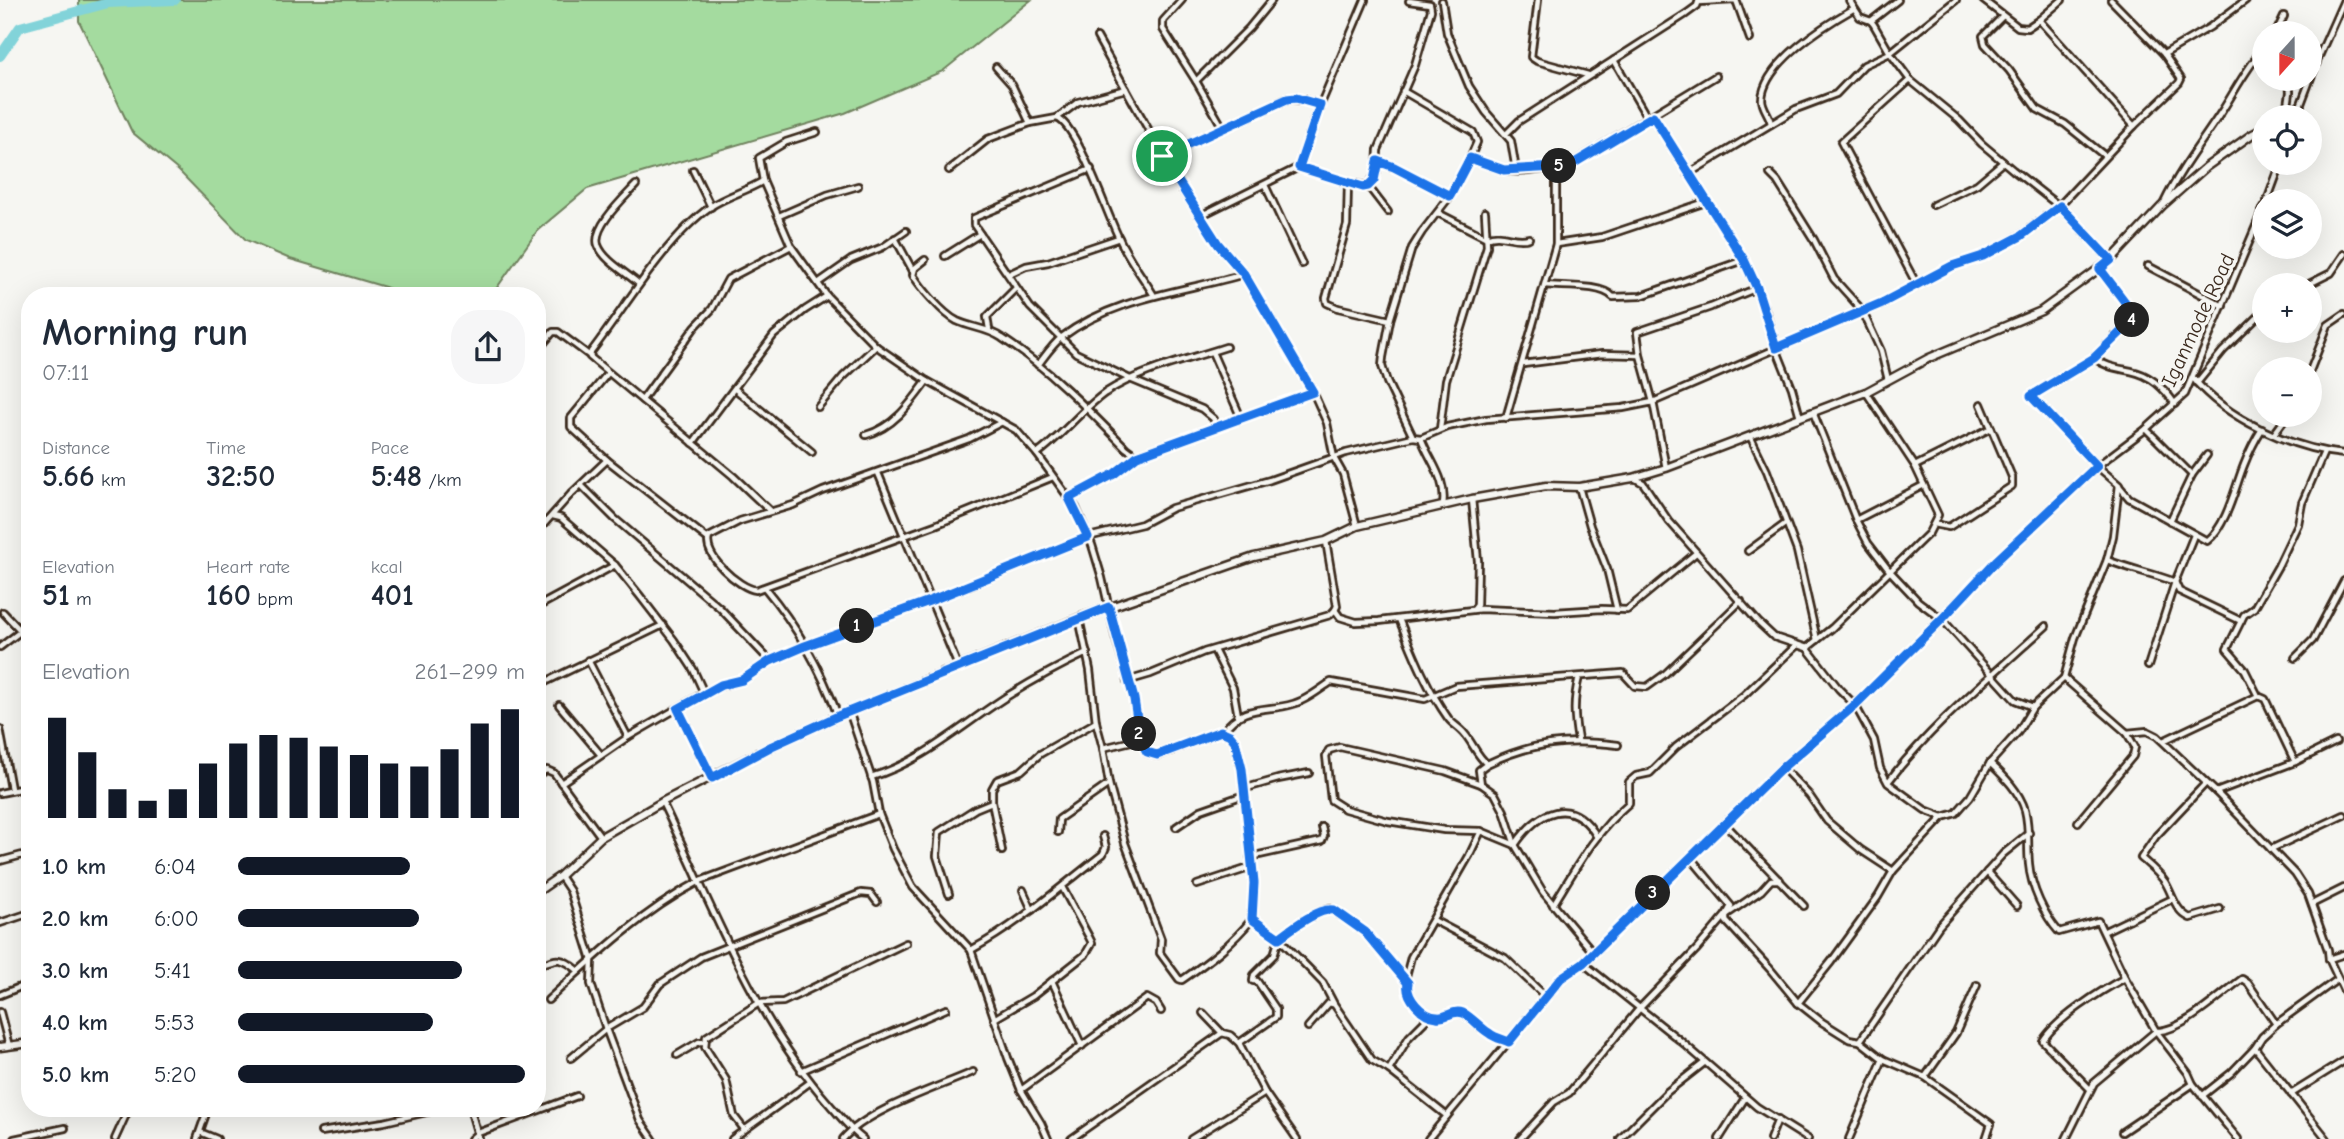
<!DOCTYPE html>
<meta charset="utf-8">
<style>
:root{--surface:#fff;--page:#f6f6f7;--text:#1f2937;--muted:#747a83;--accent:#111827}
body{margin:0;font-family:"Comic Neue",sans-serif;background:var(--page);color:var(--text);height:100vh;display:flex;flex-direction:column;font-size:26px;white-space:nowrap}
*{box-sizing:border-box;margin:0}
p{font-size:23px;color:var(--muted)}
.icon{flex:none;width:38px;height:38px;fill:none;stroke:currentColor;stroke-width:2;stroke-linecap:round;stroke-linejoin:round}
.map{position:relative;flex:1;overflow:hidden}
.sheet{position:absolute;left:21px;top:287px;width:525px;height:830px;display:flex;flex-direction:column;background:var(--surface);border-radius:28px;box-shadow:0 7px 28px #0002}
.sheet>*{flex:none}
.needle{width:46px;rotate:201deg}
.tools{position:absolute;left:2252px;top:21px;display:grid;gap:14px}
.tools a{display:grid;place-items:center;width:70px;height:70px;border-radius:50%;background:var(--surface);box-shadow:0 7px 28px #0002;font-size:35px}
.pin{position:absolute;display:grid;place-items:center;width:60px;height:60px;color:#fff;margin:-30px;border:4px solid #fff;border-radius:50%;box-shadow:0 2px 7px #0007}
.km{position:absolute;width:35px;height:35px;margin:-18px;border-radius:50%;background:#222;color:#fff;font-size:19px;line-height:35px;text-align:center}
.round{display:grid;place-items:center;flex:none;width:74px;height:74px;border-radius:28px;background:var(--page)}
.headline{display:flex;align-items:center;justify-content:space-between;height:119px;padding:0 21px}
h1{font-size:38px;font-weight:800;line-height:52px}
.stats{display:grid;grid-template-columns:repeat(3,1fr);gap:10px;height:119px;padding:7px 21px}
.stats div{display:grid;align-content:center}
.stats b{font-size:30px;font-weight:800}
.stats small{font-size:19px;font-weight:400}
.stats p{font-size:19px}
.chart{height:196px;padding:14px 21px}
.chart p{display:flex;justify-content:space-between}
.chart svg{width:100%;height:126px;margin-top:7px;stroke:var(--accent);stroke-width:6}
ul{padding:0 21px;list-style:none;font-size:23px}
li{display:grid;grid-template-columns:112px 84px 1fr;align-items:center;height:52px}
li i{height:18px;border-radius:9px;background:var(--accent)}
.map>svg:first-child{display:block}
.green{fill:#a4db9f;stroke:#70825e;stroke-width:2}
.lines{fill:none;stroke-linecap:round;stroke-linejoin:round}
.river{stroke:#82d3d9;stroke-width:10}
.minor-casing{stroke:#3b2a1e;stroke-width:10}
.tertiary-casing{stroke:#3b2a1e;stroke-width:11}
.minor{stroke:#f6f6f2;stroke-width:4.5}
.tertiary{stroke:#f6f6f2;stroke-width:6}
.route-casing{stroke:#fff;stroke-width:14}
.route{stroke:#1a73e8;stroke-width:9}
.labels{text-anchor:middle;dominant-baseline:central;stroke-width:7;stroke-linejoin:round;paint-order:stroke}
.street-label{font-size:21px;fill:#3b2a1e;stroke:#f6f6f2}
</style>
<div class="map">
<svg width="2344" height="1139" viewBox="0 0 2344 1139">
<rect width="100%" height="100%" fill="#f6f6f2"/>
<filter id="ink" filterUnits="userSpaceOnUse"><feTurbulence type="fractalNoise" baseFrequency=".0143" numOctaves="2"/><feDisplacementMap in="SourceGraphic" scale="14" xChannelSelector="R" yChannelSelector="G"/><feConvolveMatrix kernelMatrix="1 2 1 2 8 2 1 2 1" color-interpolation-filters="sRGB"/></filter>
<g filter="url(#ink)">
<path class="green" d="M79,0H1031L943,71L845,113L587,189L538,230L491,296H407L385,287L290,259L246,240L179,171L132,132L79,21Z"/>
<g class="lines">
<path class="river" d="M0,56L20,27L108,3L175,0"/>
<defs>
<g id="minor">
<path d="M1182,0L1163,21V29L1196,81"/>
<path d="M1538,0L1531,57L1537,61L1588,75"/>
<path d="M1849,0L1860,17L1871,21L1874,25L1890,53L1910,80L1959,120L1982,144L2013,170L2059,206L2111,260"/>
<path d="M1983,0L2018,27L2027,28L2039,20L2134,126"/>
<path d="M1442,1L1447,33L1469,86L1486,112L1511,141L1516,170"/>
<path d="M1699,2L1736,0L1750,39"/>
<path d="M2003,16L1983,36L1985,44L2009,70L2037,109L2065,124L2105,156"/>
<path d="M2039,20L2062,0"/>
<path d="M1871,21L1898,0"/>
<path d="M2276,33L2284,16"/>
<path d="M1097,37L1178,183L1218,244L1244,274L1313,392L1327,423L1334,458L1343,474L1357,526"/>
<path d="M2164,54L2210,27L2246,0"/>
<path d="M1614,60L1648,119"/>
<path d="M996,67L1012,85L1030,123"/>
<path d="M1910,80L1841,142L1917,285"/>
<path d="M1403,91L1473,132L1477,142L1470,158C1481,162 1492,167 1503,170C1523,175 1557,167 1576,161L1716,76"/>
<path d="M2287,113L2290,92L2289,79"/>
<path d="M1653,116L1744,260L1766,312L1776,348L1792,388L1800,417"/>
<path d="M2296,117L2320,54L2344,0"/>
<path d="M1057,118C1078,126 1107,215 1119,238C1128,258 1142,276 1153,294"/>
<path d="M1771,124C1770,115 1762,108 1762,99C1764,63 1825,25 1853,9"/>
<path d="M1223,128L1196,81L1249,28L1272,0"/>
<path d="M817,132L786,142L759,158L763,181L791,246L827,296L876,346L927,381L1016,430L1037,454L1076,508L1092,545L1102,578L1115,635L1134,699L1140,739L1147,753L1157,756L1221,731L1230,735L1235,741L1242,769L1254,883L1252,919L1279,938L1323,983L1334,1004L1372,1060L1389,1070L1447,1116"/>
<path d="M1507,133L1519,121L1686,14L1697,6L1699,0"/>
<path d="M1162,156L1287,99L1306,100L1319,105"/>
<path d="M1378,161L1394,167L1450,196"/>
<path d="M1299,167L1348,183L1368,186L1377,172L1378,150L1415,65L1431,10L1430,4L1409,1"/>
<path d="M1091,169L974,218V225L1030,307L1076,353L1130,379L1202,409L1214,419V426"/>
<path d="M693,170L711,207"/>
<path d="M949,170L988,139L1030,123L1057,118L1078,102L1126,89"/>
<path d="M1688,174L1796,109L1836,94L1864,65L1890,53L1956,0"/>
<path d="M1770,174L1777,181L1814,240L1834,279L1862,310L1881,351L1888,380"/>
<path d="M763,181C747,191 726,196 710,207C665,239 625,308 591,352L590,357L733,476L770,511"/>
<path d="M1348,183L1347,225L1326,298L1327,303L1338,308L1390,320"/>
<path d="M636,185C625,197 592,227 598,245C604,261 627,273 639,284"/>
<path d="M1265,185L1302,264"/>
<path d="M1368,186L1388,212"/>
<path d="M2267,201L2281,163"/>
<path d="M2164,203C2180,169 2202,142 2222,111C2236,89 2247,67 2264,48"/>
<path d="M1933,205L1977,184L2003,162"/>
<path d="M1438,213L1487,238C1501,231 1514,243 1529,238"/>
<path d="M779,216L827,195L858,186"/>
<path d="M1200,216L1299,167L1314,120L1365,0"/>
<path d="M895,238L913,271"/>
<path d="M1556,244L1602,237L1706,202"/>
<path d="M945,256L980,234"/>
<path d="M925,260L915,268L913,275C922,289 942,313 957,321C972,328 988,328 1002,338C1049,369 1087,408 1126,448L1137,456L1313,392"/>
<path d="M2148,266L2223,306"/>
<path d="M1009,274L1026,266L1048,262L1119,238"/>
<path d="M818,283L851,260L883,247L906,231"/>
<path d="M1545,285C1563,287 1602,284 1613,297L1641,296L1744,260"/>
<path d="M2307,285L2331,273L2344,254"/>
<path d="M989,329L987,317L1015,289"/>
<path d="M537,351L553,332H558L590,356"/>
<path d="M1212,352L1241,418"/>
<path d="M2094,358L2133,318L2131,310L2100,269"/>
<path d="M1523,364L1602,354L1640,355"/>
<path d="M1038,365C1045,356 1053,344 1062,337C1115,297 1183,292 1244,274"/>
<path d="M2310,371L2328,325L2344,314"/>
<path d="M608,373L571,418V427L607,460L708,539"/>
<path d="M2193,378C2226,419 2293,449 2344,454"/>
<path d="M2197,383L2223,351L2264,311"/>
<path d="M735,389L812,452"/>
<path d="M642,400L695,327L712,309L728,279L791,246"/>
<path d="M818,407L843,377L876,346"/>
<path d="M1813,412L1856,520L1868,543L1888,569L1918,601L1942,619L2015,700L2033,707"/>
<path d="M1506,418L1556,244V167"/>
<path d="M1002,422L969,439L823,491L793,505L740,521L709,537C702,555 739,588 756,590L935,525L1053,477"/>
<path d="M1440,429L1446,380L1487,246L1485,212"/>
<path d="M2146,429L2192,475"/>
<path d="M2274,434L2288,415"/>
<path d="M866,435C894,427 910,404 927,381"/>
<path d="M1750,436L1767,471L1797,551L1817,640"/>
<path d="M1421,438L1447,427L1486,419L1623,408L1653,402L1882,303L1952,266L1983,256L2021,235L2059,206L2134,126L2179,83L2181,79L2164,54L2111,0"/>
<path d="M693,443L774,335L805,310L827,296"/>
<path d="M1037,454C1062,436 1080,411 1105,393C1140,370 1187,360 1226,347"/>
<path d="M1915,466L1991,428"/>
<path d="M1666,468L1653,402L1640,355L1637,332L1711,307L1757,288"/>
<path d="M878,473L958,666"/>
<path d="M1634,478L1643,483L1668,520L1759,623L1774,637L1807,648L1839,689L1855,705L1874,740L1880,768L1888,783L1925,810L1943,817"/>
<path d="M581,485L615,519L720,608L770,661"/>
<path d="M2119,486L2129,498L2207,541C2227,526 2235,487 2244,465C2249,452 2255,440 2262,429"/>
<path d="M1579,487L1590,526L1607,569L1617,610"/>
<path d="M1069,498L1114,474L1137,456"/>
<path d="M1472,499L1478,561L1477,605L1474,609"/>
<path d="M1443,505C1447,479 1430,462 1421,438L1413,437L1387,382L1382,366L1383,357L1390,320L1412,248L1422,232L1450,196L1470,158"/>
<path d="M553,516L561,518L615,565L640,596L674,640L693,669L704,693"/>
<path d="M1856,520L1924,485"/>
<path d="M2170,521L2192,475L2207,455"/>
<path d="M1934,524L1949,527L2012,486V477L1981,404"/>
<path d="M537,532L571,494L607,460"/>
<path d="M1326,541L1337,606L1335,610"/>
<path d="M1748,551L1785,524"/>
<path d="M2107,560C2129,569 2152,573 2175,582L2179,591L2241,621L2244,615L2254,608L2278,566L2298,524L2302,503L2324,452"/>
<path d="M765,588C796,625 821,669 838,716"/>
<path d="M537,607L615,565"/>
<path d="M3,612L21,631"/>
<path d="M1399,619C1413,653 1426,687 1448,718C1452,724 1459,727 1464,733C1473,743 1476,755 1487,764L1479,770L1481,784L1495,794L1504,811L1515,845L1543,892L1593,952"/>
<path d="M2241,621L2227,649L2245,670L2258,696L2265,699L2295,762"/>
<path d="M0,647L21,631L30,646"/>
<path d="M1807,648L1832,628L1929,533L1938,515L1915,466L1866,392"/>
<path d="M1214,650L1233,688L1238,716"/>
<path d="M2295,658L2313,640L2344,581"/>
<path d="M588,660L628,737"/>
<path d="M2148,666L2175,582L2194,535"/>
<path d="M2064,678L2127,733L2147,731L2157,736L2216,792L2295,874L2308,894L2328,950L2329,959L2344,991"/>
<path d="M1127,681L1151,674L1204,652L1330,615L1335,610L1340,617L1356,622L1379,621L1481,609L1555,612L1602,609L1627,610L1696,553"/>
<path d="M537,686L663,625"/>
<path d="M559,705L601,755"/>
<path d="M678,709L712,777"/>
<path d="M849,711L873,782L879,814L893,849L913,887L971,950L1008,1058L1021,1090L1041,1123L1048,1139"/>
<path d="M0,729L11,789"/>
<path d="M1224,731C1242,704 1266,712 1293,704C1306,701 1320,689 1331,682L1425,699L1456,686L1623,673L1635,686L1647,687L1665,674L1741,601"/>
<path d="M1578,740C1574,718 1573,700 1579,677"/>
<path d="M2163,741L2258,696"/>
<path d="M1103,748L1140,739"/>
<path d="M1990,763C2005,777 2019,791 2025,810C2030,829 2027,845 2029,864C2031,887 2044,915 2059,932L2098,921L2125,978L2156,1031L2188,1073L2193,1084L2238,1139"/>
<path d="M1487,764C1532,742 1568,739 1618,745"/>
<path d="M1782,767L1809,795L1827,821L1861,850L1893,871"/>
<path d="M537,774L547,770L554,773L601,837"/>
<path d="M871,777C922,762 962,725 1006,697C1032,681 1059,666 1087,653"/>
<path d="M1888,782C1933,723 1992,676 2046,626"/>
<path d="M561,783L628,737L704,693L721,686L742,680L770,661L805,646L932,600L1088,537L1142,524L1172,508L1270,480L1346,453L1413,437"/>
<path d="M2206,783L2156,836L2141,858C2149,865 2159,873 2165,882C2173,895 2175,911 2190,918L2220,909"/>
<path d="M1109,784L1125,843L1161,939L1160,953L1179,979L1182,980C1208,962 1232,944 1252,919"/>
<path d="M1481,784L1445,771L1340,747L1329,750L1326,756L1331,800L1345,809L1388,821L1444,830L1481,831L1515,845C1538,811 1572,794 1597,837"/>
<path d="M1243,789L1278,779L1309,773"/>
<path d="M2216,792L2295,762L2336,742"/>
<path d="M0,793L30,787"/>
<path d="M662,802C712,905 753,1018 830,1105C841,1117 849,1129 863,1139"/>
<path d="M992,802L1002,851"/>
<path d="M2078,822L2133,756L2135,747L2127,733"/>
<path d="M1725,824L1804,906"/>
<path d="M1176,827L1201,810L1244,795"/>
<path d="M1058,832L1059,819L1109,784L1103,748L1096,722L1090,670L1079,618"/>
<path d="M2271,849L2344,815"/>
<path d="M1250,857L1322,841L1324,836L1322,827"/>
<path d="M1690,857L1731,906L1726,915V921L1770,969L1798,1003L1822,1022L1849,1039L1860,1041L1883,1059L1925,1077L1956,1033L1977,985"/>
<path d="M0,861L30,853"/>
<path d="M1987,872L2017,906"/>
<path d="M560,876L570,891L592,960L591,984L606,1029L640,1120L653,1139"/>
<path d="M1197,885L1252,867"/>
<path d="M1023,890L1032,910"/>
<path d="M949,894L937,856L939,832L975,809L992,802V789L997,780L1021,771L1040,754L1096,722"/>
<path d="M2312,904L2344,888"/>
<path d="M1553,905C1576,868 1596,831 1629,803V782L1636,776L1650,773L1676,747L1744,695L1797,645"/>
<path d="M1433,920L1505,958L1546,997"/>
<path d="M0,923L30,913"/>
<path d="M2105,931L2172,899"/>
<path d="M971,950C1019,924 1060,887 1103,854L1106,847L1103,836"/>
<path d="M2329,959L2344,954"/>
<path d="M1583,963L1682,1042L1757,1107L1808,1139"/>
<path d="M537,966C558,958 561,956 579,971"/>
<path d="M1405,980L1411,957L1469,856L1481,831"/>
<path d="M1052,981L1082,1046"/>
<path d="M0,995L30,983"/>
<path d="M548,1000C596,955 643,911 700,881L879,814"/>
<path d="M1798,1003L1831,962L1878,897L1893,871L1943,817L1956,813L1970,797L1990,763L2018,732L2033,707L2064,678L2075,638L2107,560L2113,536L2119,485L2097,466L2031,396L2094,358C2106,367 2117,368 2131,371C2151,375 2164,388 2175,404"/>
<path d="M0,1012L9,1046"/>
<path d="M1203,1013L1222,1033"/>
<path d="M994,1019L1033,996L1085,955L1092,943L1089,937L1062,887"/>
<path d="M1308,1027L1329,1003L1333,1004"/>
<path d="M1860,1041L1939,926L2003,854L2029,833"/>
<path d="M1239,1043L1276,1017V1009L1257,981H1253L1254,975L1274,955L1279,938L1306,919L1330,908L1365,932L1408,983C1406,997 1422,1016 1437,1017C1446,1019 1452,1009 1463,1014C1472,1017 1480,1028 1489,1033C1495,1038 1502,1039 1509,1042"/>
<path d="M2255,1048L2327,1139"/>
<path d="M677,1055L699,1042H705"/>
<path d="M571,1058L606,1029L643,1007L660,984L701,957L861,893L871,894L877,902"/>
<path d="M1389,1070L1409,1037L1425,1021V1014"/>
<path d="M801,1071L946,1009"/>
<path d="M1925,1077L1991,1124L1986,1139"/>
<path d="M2090,1089L2043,1041C2056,1019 2102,990 2125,978"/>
<path d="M1021,1090L1147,998L1156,1003L1161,1011"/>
<path d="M2291,1094L2344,1061"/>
<path d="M2202,1096L2231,1073L2255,1048L2262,1037L2276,1024L2338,979"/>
<path d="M470,1108L479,1139"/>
<path d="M744,1129L734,1116L726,1080L705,1047L706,1037L759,1003L783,1002L906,943"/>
<path d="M200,1132L217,1139"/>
<path d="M321,1132L384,1122L444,1108"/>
<path d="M2122,1132L2193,1084"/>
<path d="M14,1139L65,1128"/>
<path d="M115,1139L129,1108"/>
<path d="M197,1139L208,1108"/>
<path d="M471,1139L478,1133L577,1096"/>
<path d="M732,1139L809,1083"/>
<path d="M843,1139C867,1110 937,1088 973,1072"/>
<path d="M1071,1139L1222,1033L1230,1035L1239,1043L1265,1093L1297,1139"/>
<path d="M1191,1139L1265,1093"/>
<path d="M1428,1139L1561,978L1583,963L1782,767L1855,705L1942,619L1996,561L2097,466L2146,429L2185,394L2264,207"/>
<path d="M1520,1139L1554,1102L1569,1093L1639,1009L1697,949L1726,915L1761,891L1771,880H1780"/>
<path d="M1620,1139L1667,1092L1704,1063"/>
<path d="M1719,1139L1745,1098"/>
<path d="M1770,1139L1778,1119"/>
<path d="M1849,1139L1883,1059"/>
<path d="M2066,1139L2094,1083L2156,1031C2182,1032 2221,994 2242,979L2248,983L2276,1024"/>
</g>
<g id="tertiary">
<path d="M2282,117L2300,106"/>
<path d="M537,892L560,876L601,837L662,802L772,746L838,716L1079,618L1254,557L1326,541L1357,526L1472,499L1546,486L1579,487L1633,478L1666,468L1866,392L1929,358L2041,311L2111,260L2162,206L2206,167L2251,135L2264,128"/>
<path d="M0,1047L30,1043"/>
</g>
</defs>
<use href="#minor" class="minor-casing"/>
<use href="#tertiary" class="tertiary-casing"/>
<use href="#minor" class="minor"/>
<use href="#tertiary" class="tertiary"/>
</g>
</g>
<g class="lines" filter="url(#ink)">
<defs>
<path id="route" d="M1296,98L1320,105L1299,167L1363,187L1368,186L1374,180L1378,161L1394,167L1450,196L1470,158L1504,170L1556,167L1576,162L1653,116L1744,260L1757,288L1776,348L1882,303L1952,266L1983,256L2021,236L2060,206L2111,260L2100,269L2131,310L2133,318L2129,324L2094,358L2031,396L2097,466L1996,561L1942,619L1855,705L1783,767L1583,963L1561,978L1509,1042C1502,1039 1495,1038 1489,1033C1480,1028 1472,1017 1463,1013C1452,1009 1446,1019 1437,1017C1422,1016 1405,997 1408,983L1365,932L1334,910C1319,907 1291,929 1279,938L1252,919L1254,883L1242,769L1235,741L1230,735L1221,731L1157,755L1147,752L1140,739L1134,699L1109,607L838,716L772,746L712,778L678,709L721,685L742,680L770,661L805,646L932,600L1088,537L1069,498L1114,474L1137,456L1313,392L1244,274L1218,244L1162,156L1287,99Z"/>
</defs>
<use href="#route" class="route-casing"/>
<use href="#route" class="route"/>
</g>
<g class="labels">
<g class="street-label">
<text transform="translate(2198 320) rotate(-65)">Iganmode Road</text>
</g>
</g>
</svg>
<div class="tools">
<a><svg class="needle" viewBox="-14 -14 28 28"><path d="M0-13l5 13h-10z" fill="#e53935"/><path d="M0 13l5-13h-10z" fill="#747a83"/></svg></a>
<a><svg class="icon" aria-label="locate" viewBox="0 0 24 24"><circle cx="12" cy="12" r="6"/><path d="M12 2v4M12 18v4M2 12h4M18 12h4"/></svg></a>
<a><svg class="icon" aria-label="layers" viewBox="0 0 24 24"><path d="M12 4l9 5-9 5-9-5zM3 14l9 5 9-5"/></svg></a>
<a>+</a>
<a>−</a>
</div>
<div class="pin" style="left:1162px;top:156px;background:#1e9e55"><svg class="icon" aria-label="arrive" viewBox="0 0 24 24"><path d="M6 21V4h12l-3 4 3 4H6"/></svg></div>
<b class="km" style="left:857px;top:626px">1</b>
<b class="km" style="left:1139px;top:734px">2</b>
<b class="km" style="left:1653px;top:893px">3</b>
<b class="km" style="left:2132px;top:320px">4</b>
<b class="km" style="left:1559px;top:166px">5</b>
<section class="sheet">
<div class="headline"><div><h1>Morning run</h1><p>07:11</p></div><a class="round"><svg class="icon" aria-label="share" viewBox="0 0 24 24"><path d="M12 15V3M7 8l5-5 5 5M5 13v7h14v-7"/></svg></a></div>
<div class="stats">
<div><p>Distance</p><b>5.66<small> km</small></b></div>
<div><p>Time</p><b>32:50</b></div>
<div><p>Pace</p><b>5:48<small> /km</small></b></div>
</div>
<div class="stats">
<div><p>Elevation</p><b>51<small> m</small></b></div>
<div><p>Heart rate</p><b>160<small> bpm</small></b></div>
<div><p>kcal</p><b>401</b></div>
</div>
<div class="chart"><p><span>Elevation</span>261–299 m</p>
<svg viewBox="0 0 160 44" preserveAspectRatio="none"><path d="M5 44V9M15 44V21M25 44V34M35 44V38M45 44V34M55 44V25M65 44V18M75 44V15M85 44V16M95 44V19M105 44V22M115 44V25M125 44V26M135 44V20M145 44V11M155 44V6"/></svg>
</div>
<ul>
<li><b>1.0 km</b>6:04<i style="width:60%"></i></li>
<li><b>2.0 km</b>6:00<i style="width:63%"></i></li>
<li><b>3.0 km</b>5:41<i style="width:78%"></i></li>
<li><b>4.0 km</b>5:53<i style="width:68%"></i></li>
<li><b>5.0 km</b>5:20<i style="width:100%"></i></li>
</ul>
</section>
</div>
